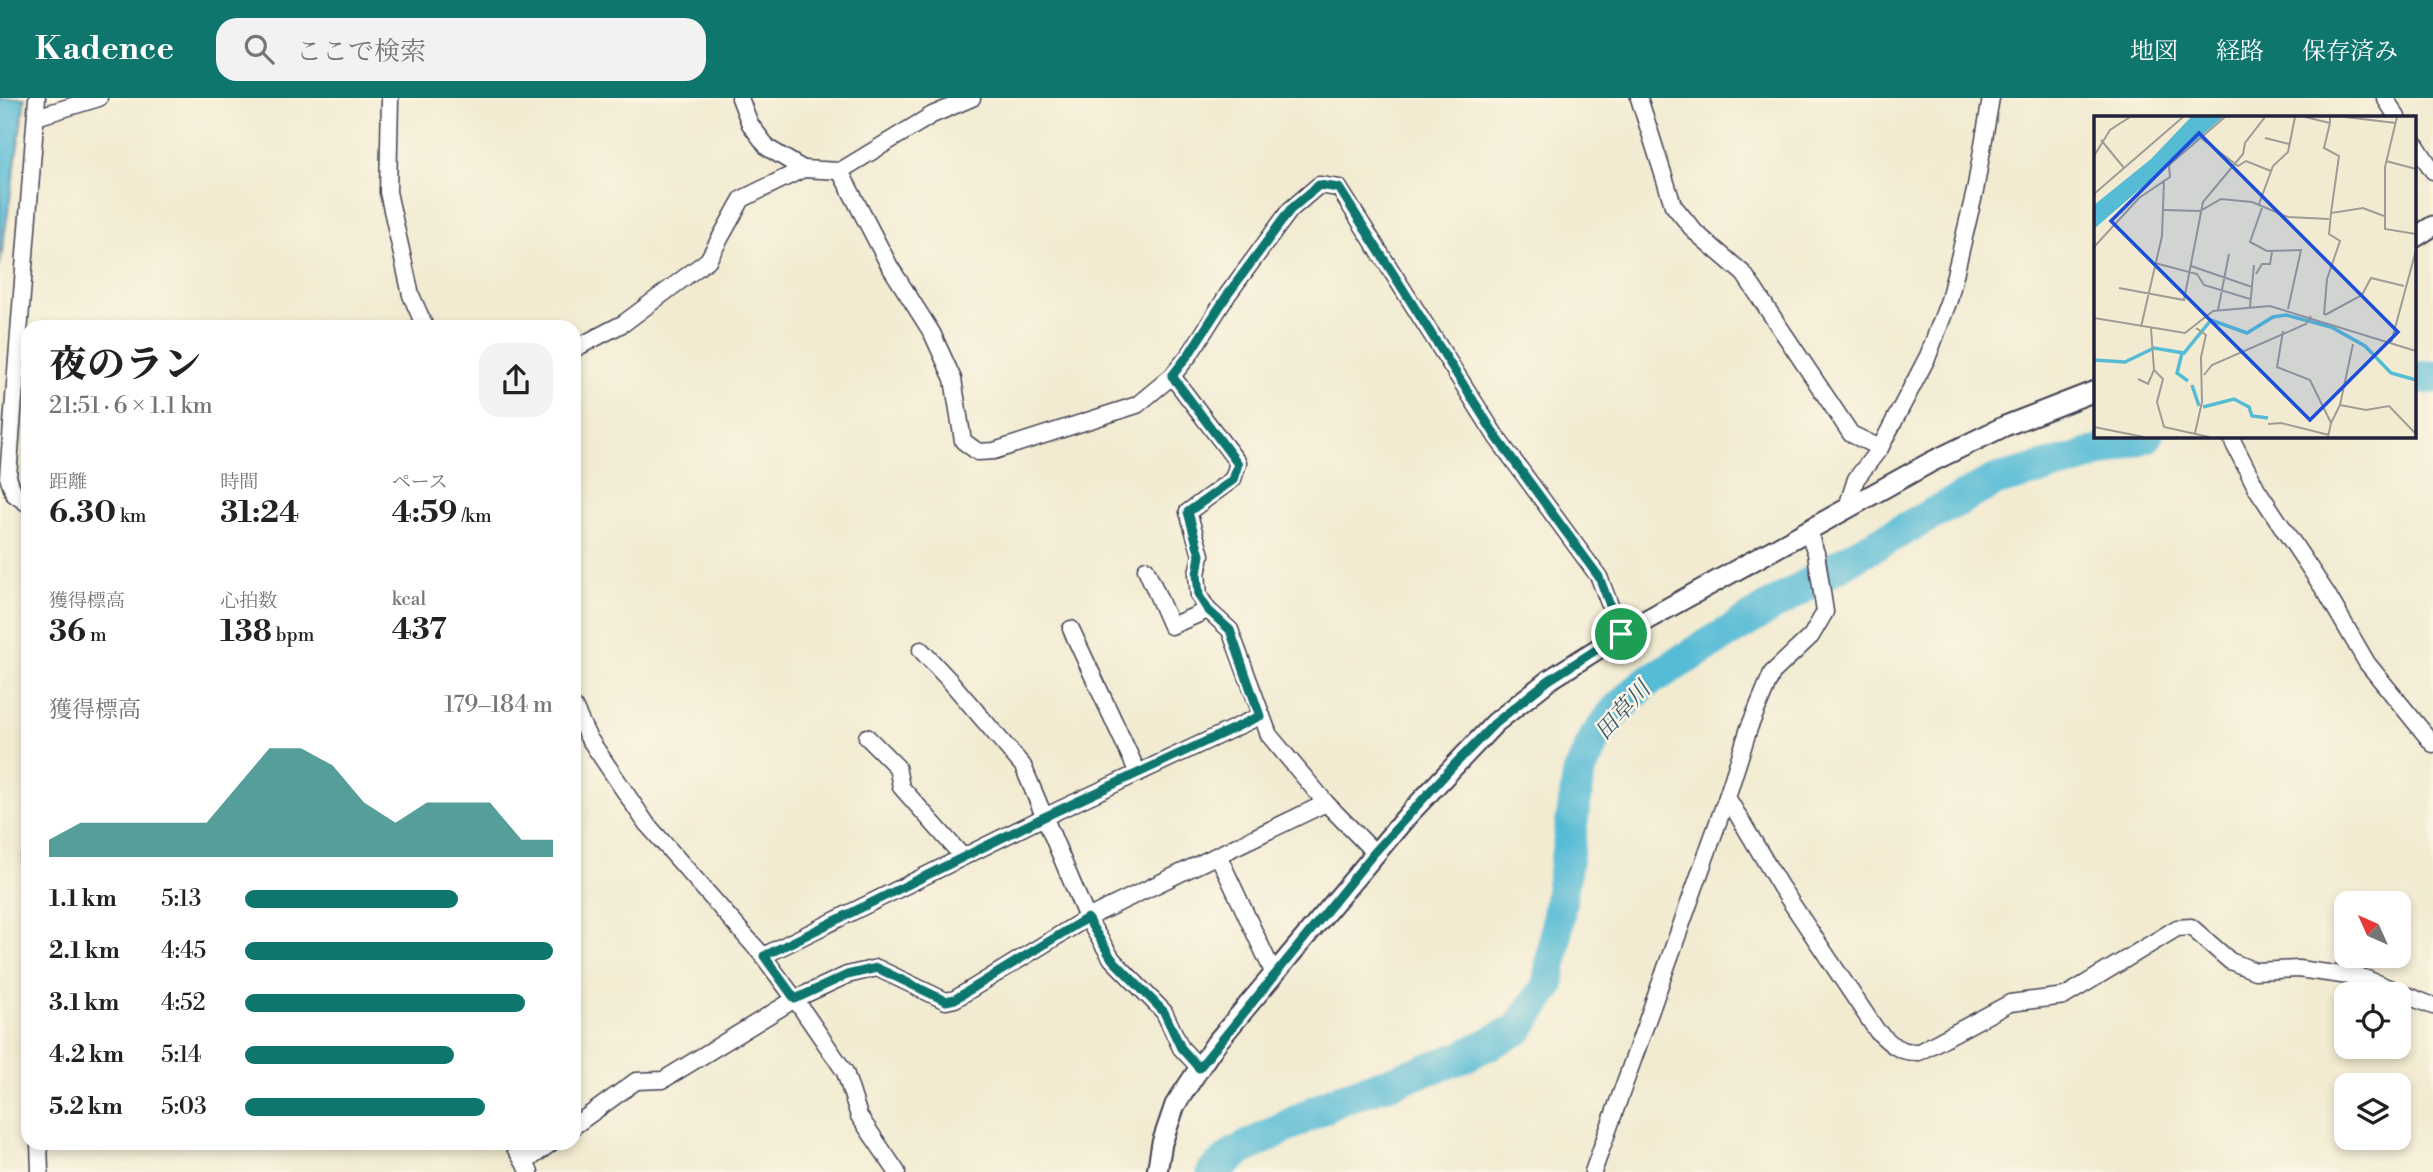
<!DOCTYPE html>
<html lang="ja">
<meta charset="utf-8">
<style>
:root{--surface:#fff;--page:#f2f2f2;--text:#222;--muted:#767676;--accent:#0f766e}
body{margin:0;font-family:"Libre Bodoni","Noto Serif JP",serif;background:var(--page);color:var(--text);height:100vh;display:flex;flex-direction:column;font-size:26px;white-space:nowrap}
*{box-sizing:border-box;margin:0}
p{font-size:23px;color:var(--muted)}
.icon{flex:none;width:38px;height:38px;fill:none;stroke:currentColor;stroke-width:2;stroke-linecap:round;stroke-linejoin:round}
.map{position:relative;flex:1;overflow:hidden}
.drawer{position:absolute;left:21px;top:222px;width:560px;height:830px;display:flex;flex-direction:column;background:var(--surface);border-radius:21px;box-shadow:0 4px 10px #0003}
.drawer>*{flex:none}
.needle{width:46px;rotate:315deg}
.buttons{position:absolute;left:2334px;top:793px;display:grid;gap:14px}
.buttons a{display:grid;place-items:center;width:77px;height:77px;border-radius:14px;background:var(--surface);box-shadow:0 4px 10px #0003;font-size:35px}
.pin{position:absolute;display:grid;place-items:center;width:60px;height:60px;color:#fff;margin:-30px;border:4px solid #fff;border-radius:50%;box-shadow:0 2px 7px #0007}
.round{display:grid;place-items:center;flex:none;width:74px;height:74px;border-radius:21px;background:var(--page)}
.headline{display:flex;align-items:center;justify-content:space-between;height:119px;padding:0 28px}
h1{font-size:38px;font-weight:800;line-height:52px}
.figures{display:grid;grid-template-columns:repeat(3,1fr);gap:10px;height:119px;padding:7px 28px}
.figures div{display:grid;align-content:center}
.figures b{font-size:30px;font-weight:800}
.figures small{font-size:19px;font-weight:400}
.figures p{font-size:19px}
.chart{height:196px;padding:14px 28px}
.chart p{display:flex;justify-content:space-between}
.chart svg{width:100%;height:126px;margin-top:7px;fill:var(--accent);opacity:.7}
ul{padding:0 28px;list-style:none;font-size:23px}
li{display:grid;grid-template-columns:112px 84px 1fr;align-items:center;height:52px}
li i{height:18px;border-radius:9px;background:var(--accent)}
header{display:flex;align-items:center;gap:42px;box-sizing:border-box;height:98px;padding:0 35px;background:var(--accent);color:#fff}
header strong{font-size:33px}
nav{display:flex;gap:38px;margin-inline-start:auto;font-size:24px}
.search{width:490px;height:63px;background:var(--page);display:flex;align-items:center;gap:18px;box-sizing:border-box;padding:0 24px;border-radius:21px;color:var(--muted);font-size:26px}
.map>svg:first-child{display:block}
.water{fill:#56bbd5;stroke:#3c6e88;stroke-width:2}
.lines{fill:none;stroke-linecap:round;stroke-linejoin:round}
.river{stroke:#56bbd5;stroke-width:33}
.minor-casing{stroke:#414052;stroke-width:19}
.tertiary-casing{stroke:#414052;stroke-width:23}
.minor{stroke:#fff;stroke-width:16}
.tertiary{stroke:#fff;stroke-width:19}
.route-casing{stroke:#fff;stroke-width:14}
.route{stroke:#0f766e;stroke-width:9}
.labels{text-anchor:middle;dominant-baseline:central;stroke-width:5;stroke-linejoin:round;paint-order:stroke}
.water-label{font-size:23px;font-style:italic;fill:#345871;stroke:#fcf5e5}
.inset-river{fill:none;stroke:#56bbd5;stroke-width:3.5}
.inset-road{fill:none;stroke:#9f9b95;stroke-width:2}
.view{fill:#1d4ed8;fill-opacity:0.15;stroke:#1d4ed8;stroke-width:3.5}
.inset-edge{fill:none;stroke:#22223b;stroke-width:3.5}
</style>
<header>
<strong>Kadence</strong>
<div class="search"><svg class="icon" aria-label="search" viewBox="0 0 24 24"><circle cx="10" cy="10" r="6"/><path d="M15 15l6 6"/></svg>ここで検索</div>
<nav><a>地図</a><a>経路</a><a>保存済み</a></nav>
</header>
<div class="map">
<svg width="2433" height="1074" viewBox="0 0 2433 1074">
<rect width="100%" height="100%" fill="#fcf5e5"/>
<filter id="ink" filterUnits="userSpaceOnUse"><feTurbulence type="fractalNoise" baseFrequency=".0143" numOctaves="2"/><feDisplacementMap in="SourceGraphic" scale="14" xChannelSelector="R" yChannelSelector="G"/><feConvolveMatrix kernelMatrix="1 2 1 2 8 2 1 2 1" color-interpolation-filters="sRGB"/></filter>
<filter id="wash" filterUnits="userSpaceOnUse"><feTurbulence type="fractalNoise" baseFrequency=".00686" numOctaves="4" result="noise"/><feDisplacementMap in="SourceGraphic" scale="28" xChannelSelector="R" yChannelSelector="G"/><feGaussianBlur stdDeviation="1.57" result="paint"/><feColorMatrix in="noise" values="0 0 0 0 0 0 0 0 0 0 0 0 0 0 0 0 0 1.4 0 .05"/><feComposite in="paint" operator="in"/></filter>
<g filter="url(#wash)">
<rect width="100%" height="100%" fill="#f2ebd1"/>
<path class="water" d="M0,0H25L0,167Z"/>
<g class="lines">
<g class="river">
<path d="M2414,281L2433,279"/>
<path d="M1213,1074L1237,1054L1338,1002L1460,960L1518,931L1548,888L1579,675L1595,640L1615,613L1645,585L1856,457L1994,383L2071,363L2147,338"/>
</g>
</g>
</g>
<g filter="url(#ink)">
<g class="lines">
<defs>
<g id="minor">
<path d="M390,0L388,94L411,197L425,229"/>
<path d="M740,0L750,26L768,50L803,71"/>
<path d="M1639,0L1673,107L1695,134L1744,176L1851,336L1880,350"/>
<path d="M2385,0L2397,19"/>
<path d="M36,19L99,0"/>
<path d="M2414,44L2433,73"/>
<path d="M840,73L889,167L932,235L953,281L963,343L978,354L994,353L1137,307L1172,278L1190,256L1228,196L1290,112L1319,87L1339,90L1497,340L1599,479L1621,536"/>
<path d="M574,251L624,225L708,162L742,101L803,71L840,73L932,17L972,0"/>
<path d="M1172,278L1238,365L1233,381L1188,414L1201,457L1197,476L1199,498L1208,512"/>
<path d="M2233,344L2257,391L2327,496L2367,565L2433,646"/>
<path d="M28,406L14,396L8,379L37,0"/>
<path d="M1846,412L1856,381L1880,350L1928,258L1949,202L1975,93L1991,0"/>
<path d="M1146,471L1171,528L1208,512L1230,532L1269,637L1326,705L1375,755"/>
<path d="M1071,531L1138,675"/>
<path d="M921,552L950,583L1023,668L1087,820L1112,861L1164,914L1181,950L1199,969"/>
<path d="M574,609L588,639L646,725L763,858L795,901L845,974L859,1018L897,1074"/>
<path d="M867,639L897,669L901,689L963,759"/>
<path d="M1727,699L1780,788L1877,933C1891,946 1899,955 1919,954L2010,905L2065,898L2177,830L2191,829L2230,863L2255,873L2298,871L2364,880L2433,908"/>
<path d="M1218,757L1274,876"/>
<path d="M28,762V768"/>
<path d="M763,858L1044,719L1260,618"/>
<path d="M574,1028L636,983L663,982L795,901L847,877L877,870L946,903L955,901L1087,820L1326,705"/>
<path d="M39,1045L40,1074"/>
<path d="M512,1045L530,1074"/>
<path d="M524,1065L551,1045"/>
<path d="M1593,1074L1727,699L1749,630L1772,575L1811,538L1825,514L1816,455L1808,433"/>
</g>
<g id="tertiary">
<path d="M2414,140L2433,128"/>
<path d="M1157,1074L1162,1045L1175,1007L1216,945L1408,717L1495,625L1549,582L1621,536L1931,364L2005,328L2095,293"/>
</g>
</defs>
<use href="#minor" class="minor-casing"/>
<use href="#tertiary" class="tertiary-casing"/>
<use href="#minor" class="minor"/>
<use href="#tertiary" class="tertiary"/>
</g>
</g>
<g class="lines" filter="url(#ink)">
<defs>
<path id="route" d="M1319,87L1339,90L1497,340L1599,479L1621,536L1549,582L1495,625L1454,667L1374,755L1199,970L1181,950L1164,914L1112,861L1087,820L955,901L946,903L877,870L847,877L795,901L764,858L1044,719L1260,618L1230,532L1208,512L1199,498L1197,476L1200,457L1188,414L1233,382L1238,366L1172,278L1189,256L1228,196L1290,112Z"/>
</defs>
<use href="#route" class="route-casing"/>
<use href="#route" class="route"/>
</g>
<g class="labels">
<g class="water-label">
<text transform="translate(1623 613) rotate(-48)">田草川</text>
</g>
</g>
<g transform="translate(2094 18)">
<rect width="322" height="322" fill="#f2ebd1"/>
<path d="M97,1H129L0,113V89L57,43Z" fill="#56bbd5"/>
<path class="inset-river" d="M88,237L83,257L94,265M0,244L31,246L60,232L90,237L117,204L153,217L179,201L192,199L237,211L271,230L297,257L322,264M98,269L105,290M109,291L140,283L155,291L158,300L174,302"/>
<path class="inset-road" d="M211,1L236,7V1M251,1L302,7M303,1L291,51V113L322,118M236,7L230,32L245,40L237,97M107,22L144,50L152,45L177,55M171,22L195,28M7,24L30,52M0,40L16,14L36,1M292,45L322,53M0,78L89,1M165,88L179,50L194,36L201,1M168,92L156,126L173,135L207,134L194,193M70,94L106,95L127,83L158,86L194,101L235,103M0,131L45,82L76,61L75,49L131,1M61,147L103,158L110,169L156,183M97,150L158,171M162,158L168,148H176L178,136M25,172L90,184L109,86L149,38L151,27L171,1M156,191L160,149M124,194L135,138M230,199L233,163L246,125L235,118L237,97L269,92L290,100M231,199L268,179L277,162L310,170M0,202L91,217L119,195L176,190L322,235M47,211L68,120L70,64M189,215L183,251L216,264L237,307L234,321M297,227L322,134M60,254L69,263L63,286L70,311L115,321M110,259L118,249L212,208L217,200M44,263L54,268L60,254L57,212M246,289L272,294L295,290L322,318M237,307L246,289L259,228M174,308L187,307L235,319M0,311L50,321M101,317L108,286L107,241L112,219L102,212"/>
<path class="view" d="M105,17L304,216L216,304L17,105Z"/>
<rect width="322" height="322" class="inset-edge"/>
</g>
</svg>
<div class="buttons">
<a><svg class="needle" viewBox="-14 -14 28 28"><path d="M0-13l5 13h-10z" fill="#e53935"/><path d="M0 13l5-13h-10z" fill="#767676"/></svg></a>
<a><svg class="icon" aria-label="locate" viewBox="0 0 24 24"><circle cx="12" cy="12" r="6"/><path d="M12 2v4M12 18v4M2 12h4M18 12h4"/></svg></a>
<a><svg class="icon" aria-label="layers" viewBox="0 0 24 24"><path d="M12 4l9 5-9 5-9-5zM3 14l9 5 9-5"/></svg></a>
</div>
<div class="pin" style="left:1621px;top:536px;background:#1e9e55"><svg class="icon" aria-label="arrive" viewBox="0 0 24 24"><path d="M6 21V4h12l-3 4 3 4H6"/></svg></div>
<section class="drawer">
<div class="headline"><div><h1>夜のラン</h1><p>21:51 · 6 × 1.1 km</p></div><a class="round"><svg class="icon" aria-label="share" viewBox="0 0 24 24"><path d="M12 15V3M7 8l5-5 5 5M5 13v7h14v-7"/></svg></a></div>
<div class="figures">
<div><p>距離</p><b>6.30<small> km</small></b></div>
<div><p>時間</p><b>31:24</b></div>
<div><p>ペース</p><b>4:59<small> /km</small></b></div>
</div>
<div class="figures">
<div><p>獲得標高</p><b>36<small> m</small></b></div>
<div><p>心拍数</p><b>138<small> bpm</small></b></div>
<div><p>kcal</p><b>437</b></div>
</div>
<div class="chart"><p><span>獲得標高</span>179–184 m</p>
<svg viewBox="0 0 160 44" preserveAspectRatio="none"><path d="M0 44V38L10 32L20 32L30 32L40 32L50 32L60 19L70 6L80 6L90 12L100 25L110 32L120 25L130 25L140 25L150 38L160 38V44z"/></svg>
</div>
<ul>
<li><b>1.1 km</b>5:13<i style="width:69%"></i></li>
<li><b>2.1 km</b>4:45<i style="width:100%"></i></li>
<li><b>3.1 km</b>4:52<i style="width:91%"></i></li>
<li><b>4.2 km</b>5:14<i style="width:68%"></i></li>
<li><b>5.2 km</b>5:03<i style="width:78%"></i></li>
</ul>
</section>
</div>
